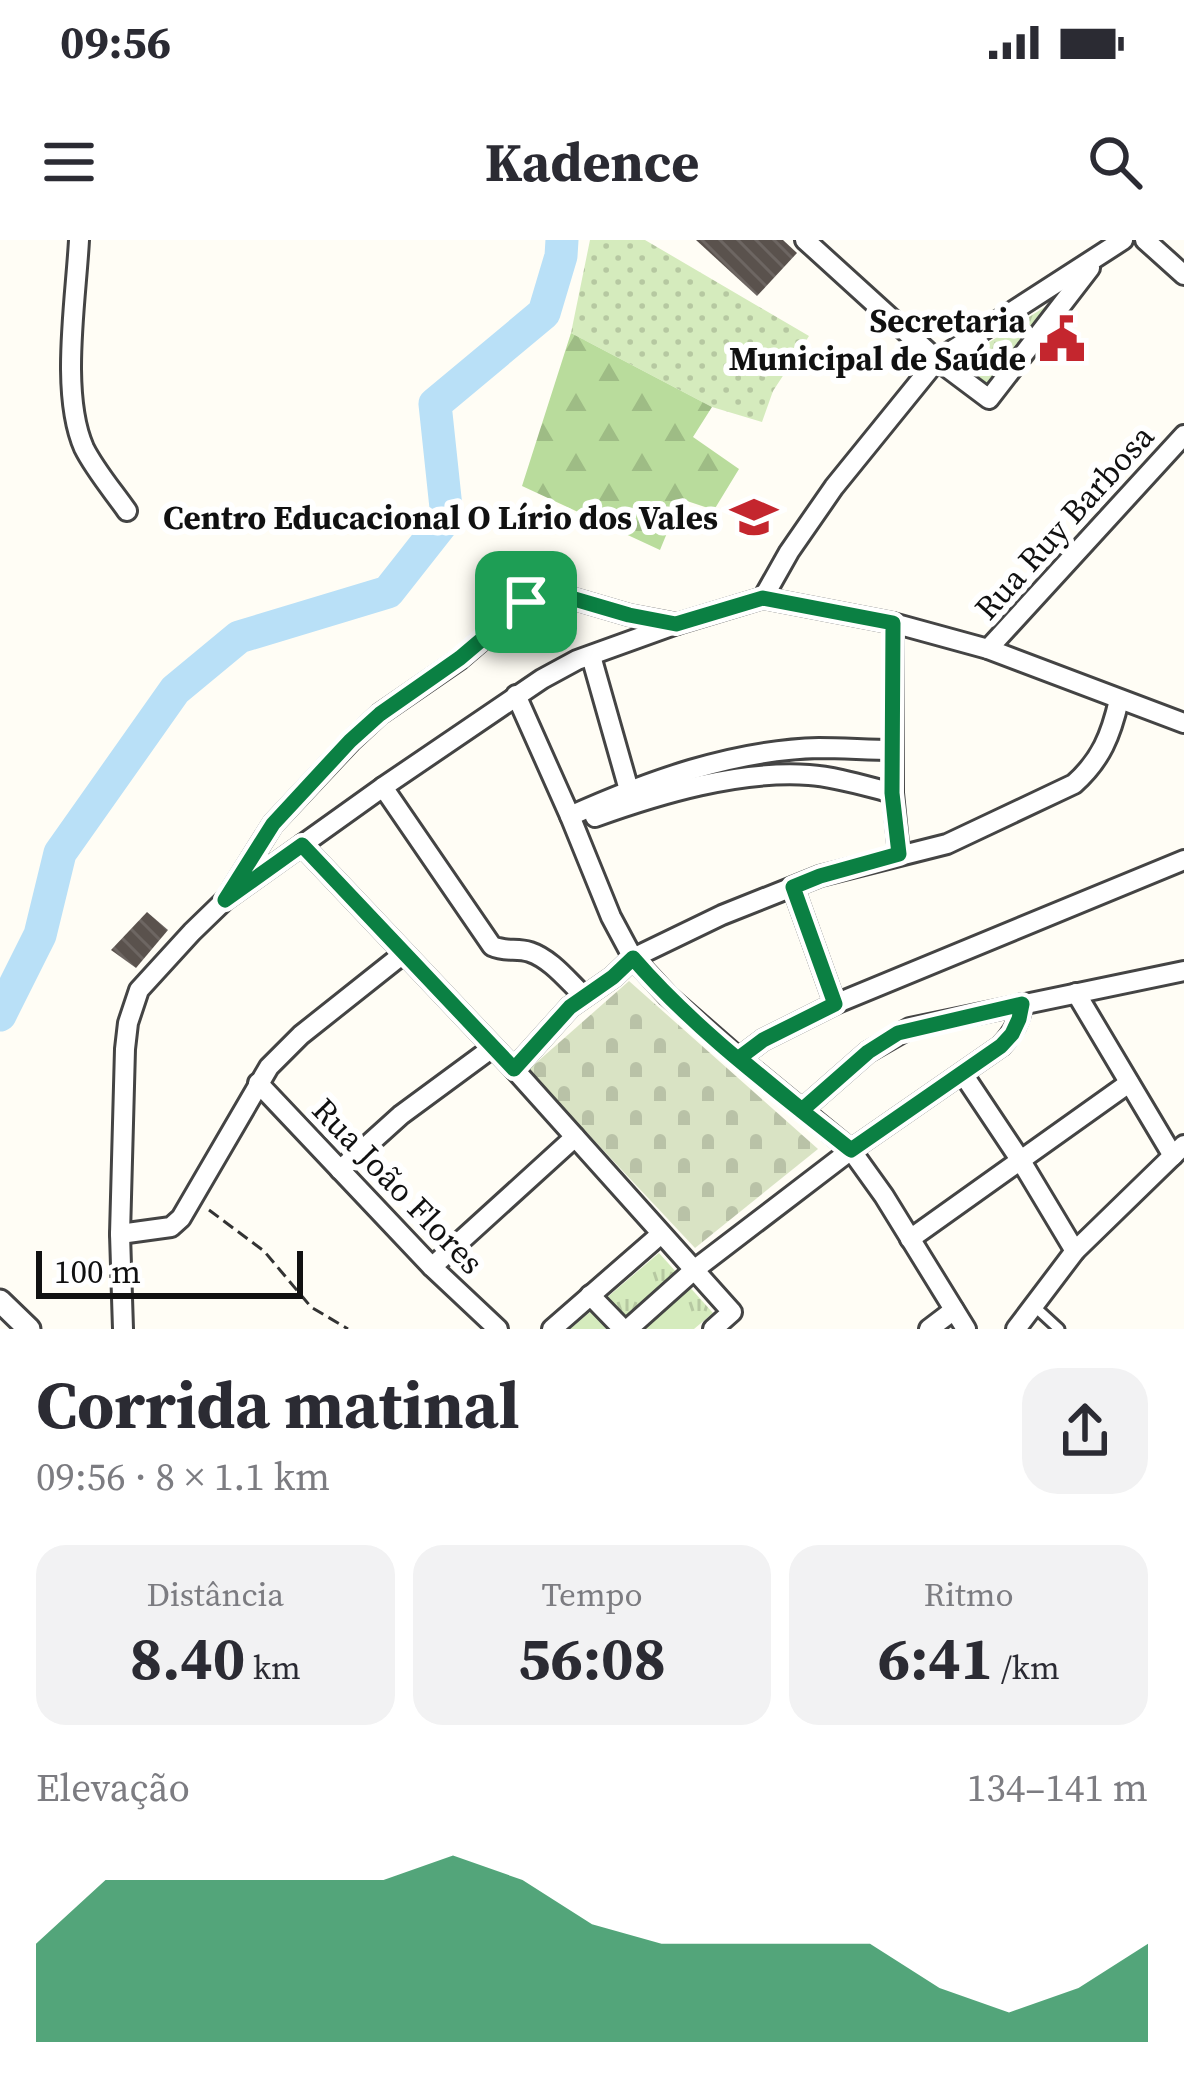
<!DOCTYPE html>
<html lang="pt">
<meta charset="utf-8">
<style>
:root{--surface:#fff;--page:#f2f2f3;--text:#2b2b33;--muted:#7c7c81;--accent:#0b8043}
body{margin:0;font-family:"Source Serif 4",serif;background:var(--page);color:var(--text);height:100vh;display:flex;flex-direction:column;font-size:45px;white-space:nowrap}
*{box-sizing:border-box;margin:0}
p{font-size:39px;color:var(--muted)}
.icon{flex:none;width:66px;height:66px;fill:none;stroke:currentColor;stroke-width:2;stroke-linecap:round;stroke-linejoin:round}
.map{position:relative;height:1089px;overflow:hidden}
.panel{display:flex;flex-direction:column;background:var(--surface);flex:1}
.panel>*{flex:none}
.scale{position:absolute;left:36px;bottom:30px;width:267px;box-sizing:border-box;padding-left:12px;border:6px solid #111;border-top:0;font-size:33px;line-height:42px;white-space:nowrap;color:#111;-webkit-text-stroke:9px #fff;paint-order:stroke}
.pin{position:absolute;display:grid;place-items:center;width:102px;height:102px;color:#fff;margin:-51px;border-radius:24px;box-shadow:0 6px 18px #0006}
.round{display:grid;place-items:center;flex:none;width:126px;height:126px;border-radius:36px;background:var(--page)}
.summary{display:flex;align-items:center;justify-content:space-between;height:204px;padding:0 36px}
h1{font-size:66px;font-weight:700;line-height:90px}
.metrics{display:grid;grid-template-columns:repeat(3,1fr);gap:18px;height:204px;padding:12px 36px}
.metrics div{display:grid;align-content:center;border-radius:30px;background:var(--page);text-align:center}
.metrics b{font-size:60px;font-weight:700}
.metrics small{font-size:33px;font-weight:400}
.metrics p{font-size:33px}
.chart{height:336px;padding:24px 36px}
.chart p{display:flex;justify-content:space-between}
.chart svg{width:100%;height:216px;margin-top:12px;fill:var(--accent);opacity:.7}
.status{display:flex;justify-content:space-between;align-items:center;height:84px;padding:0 60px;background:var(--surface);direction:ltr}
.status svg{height:33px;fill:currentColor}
header{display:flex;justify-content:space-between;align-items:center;height:156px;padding:0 36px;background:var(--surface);font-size:54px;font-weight:700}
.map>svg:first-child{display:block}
.grass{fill:url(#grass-dots)}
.forest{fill:url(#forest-firs)}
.cemetery{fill:url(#cemetery-stones)}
.park{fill:url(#park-tufts)}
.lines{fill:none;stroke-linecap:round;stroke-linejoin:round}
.river{stroke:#b9e0f7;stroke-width:33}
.building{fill:url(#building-back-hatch)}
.service-casing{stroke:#444;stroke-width:15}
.minor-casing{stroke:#444;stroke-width:24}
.tertiary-casing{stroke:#444;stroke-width:27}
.path{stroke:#333;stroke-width:3;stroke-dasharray:12 6;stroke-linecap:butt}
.service{stroke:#fff;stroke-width:9}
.minor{stroke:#fff;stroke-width:18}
.tertiary{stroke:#fff;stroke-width:21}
.route-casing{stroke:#fff;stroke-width:24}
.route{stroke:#0b8043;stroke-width:15}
.labels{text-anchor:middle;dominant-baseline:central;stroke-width:12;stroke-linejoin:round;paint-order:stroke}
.poi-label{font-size:33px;font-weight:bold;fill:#111;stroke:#fff;text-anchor:end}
.street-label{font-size:33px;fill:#111;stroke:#fff}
</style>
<div class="status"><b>09:56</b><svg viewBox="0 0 49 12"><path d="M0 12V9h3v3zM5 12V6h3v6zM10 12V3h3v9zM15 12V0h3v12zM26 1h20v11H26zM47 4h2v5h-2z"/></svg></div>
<header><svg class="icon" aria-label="menu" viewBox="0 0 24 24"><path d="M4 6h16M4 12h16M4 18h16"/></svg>Kadence<svg class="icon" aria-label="search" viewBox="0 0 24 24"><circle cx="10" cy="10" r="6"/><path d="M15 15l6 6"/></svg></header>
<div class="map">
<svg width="1184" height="1089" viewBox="0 0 1184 1089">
<defs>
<pattern id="grass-dots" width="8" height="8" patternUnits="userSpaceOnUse" patternTransform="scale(3)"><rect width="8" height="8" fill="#d5ebbd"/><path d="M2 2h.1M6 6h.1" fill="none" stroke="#b6c8a1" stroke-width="1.8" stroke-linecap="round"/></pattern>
<pattern id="forest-firs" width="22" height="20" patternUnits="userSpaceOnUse" patternTransform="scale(3)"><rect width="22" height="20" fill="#b9dc9c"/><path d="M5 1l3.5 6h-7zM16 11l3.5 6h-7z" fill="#9ebc85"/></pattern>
<pattern id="cemetery-stones" width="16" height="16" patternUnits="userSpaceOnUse" patternTransform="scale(3)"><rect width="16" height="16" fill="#d9e3c4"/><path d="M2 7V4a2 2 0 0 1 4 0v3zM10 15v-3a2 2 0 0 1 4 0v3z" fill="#b9c2a7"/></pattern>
<pattern id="park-tufts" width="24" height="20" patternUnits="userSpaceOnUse" patternTransform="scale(3)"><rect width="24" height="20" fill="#d5ebbd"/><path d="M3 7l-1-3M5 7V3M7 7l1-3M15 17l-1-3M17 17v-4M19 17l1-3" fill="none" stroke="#b6c8a1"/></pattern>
<pattern id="building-back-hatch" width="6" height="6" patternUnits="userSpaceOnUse" patternTransform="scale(3)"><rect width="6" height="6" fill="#5a524d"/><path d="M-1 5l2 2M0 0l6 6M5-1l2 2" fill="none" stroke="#6d6662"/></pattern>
</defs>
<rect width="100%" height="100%" fill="#fffdf5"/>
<path class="grass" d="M590,0H645L809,96L773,151L762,182L712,167L571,93Z"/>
<path class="forest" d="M571,93L712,167L693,197L739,229L714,270L681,259L660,310L522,246Z"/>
<path class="cemetery" d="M629,741L818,909L695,1008L528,830Z"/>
<g class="park">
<path d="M1059,58L989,148L958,122Z"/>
<path d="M659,1013L713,1073L694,1089H570Z"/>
</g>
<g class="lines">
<path class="river" d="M0,775L40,695L60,613L175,450L239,397L388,352L447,277L435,164L544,73L561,16L562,0"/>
</g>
<g class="building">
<path d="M696,0H783L797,13L757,56Z"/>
<path d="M147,672L168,690L136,728L111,710Z"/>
</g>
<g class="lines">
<defs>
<path id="service" d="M1034,1066L1059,1089"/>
<g id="minor">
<path d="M79,0C76,59 60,154 84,208C95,230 113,251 127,271"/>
<path d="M805,0L937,120L989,159L1090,28"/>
<path d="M1145,0L1184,35"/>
<path d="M763,358L789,312L834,247L937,120L1123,0"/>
<path d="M893,383V553L899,614"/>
<path d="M988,409L1184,195"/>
<path d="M591,416L629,550"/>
<path d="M516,455L570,576L611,677L633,718L668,756L739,818L851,910L884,956L966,1089"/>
<path d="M383,547L492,706C505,712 517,708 530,712C551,719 568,741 583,755"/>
<path d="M570,576C648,541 733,510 819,508C844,508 869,510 893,510"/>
<path d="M595,577C659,554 739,530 809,535C837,537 865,546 893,553"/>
<path d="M302,605L514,829L732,1072L713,1089"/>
<path d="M793,647L835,764"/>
<path d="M231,651L273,584L351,501L380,474L460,419L526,362L547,357L571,358L629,375L677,384"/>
<path d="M1076,753L1173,916"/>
<path d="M739,818L763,800L835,764L1184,620"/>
<path d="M514,829L570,767L613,737L633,718L722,675L820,636L947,604L1074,544C1101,520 1111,495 1119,460"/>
<path d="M963,834L1021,921L1075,1011"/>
<path d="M258,843L432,1027L498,1089"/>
<path d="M802,870L868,812L910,788L1184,731"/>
<path d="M340,930L401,875L492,808"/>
<path d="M120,994L171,987L181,978L269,827L301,795L403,714"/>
<path d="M910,999L1129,843"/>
<path d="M432,1027L575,897"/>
<path d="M590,1055L623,1089"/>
<path d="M123,1089L120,994L125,809L128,783L139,750L192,692L225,660L383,547L542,439L577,420L677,384L763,358L893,383L988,409L1184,483"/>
<path d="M552,1089L661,994"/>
<path d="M628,1089L694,1030L851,910L1001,806C1013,793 1020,781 1022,764"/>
<path d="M929,1089L954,1070"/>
<path d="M1016,1089L1075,1011L1184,905"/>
</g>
<path id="tertiary" d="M0,1061L29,1089"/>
</defs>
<use href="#service" class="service-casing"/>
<use href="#minor" class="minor-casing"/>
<use href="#tertiary" class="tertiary-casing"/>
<path class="path" d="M209,970L264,1011L311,1067L348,1089"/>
<use href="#service" class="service"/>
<use href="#minor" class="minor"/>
<use href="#tertiary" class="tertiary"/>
</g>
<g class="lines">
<defs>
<path id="route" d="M526,362L460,418L380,474L350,501L273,584L225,660L302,605L514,829L570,767L613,737L633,718C696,791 776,850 851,910L1001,806L1012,794L1019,779L1022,764L898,793L868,812L802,870L739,818L763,800L835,764L793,647L820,636L899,614L892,553L893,383L763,358L676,384L629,375L571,358L547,357L526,362"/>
</defs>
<use href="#route" class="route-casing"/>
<use href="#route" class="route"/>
</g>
<defs>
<symbol id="civic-bare" viewBox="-9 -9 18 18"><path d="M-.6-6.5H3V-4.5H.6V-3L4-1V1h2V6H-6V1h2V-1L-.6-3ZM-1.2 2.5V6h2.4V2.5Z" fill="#c4262e" stroke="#fff" stroke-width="2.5" paint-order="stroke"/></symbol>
<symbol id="school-bare" viewBox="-9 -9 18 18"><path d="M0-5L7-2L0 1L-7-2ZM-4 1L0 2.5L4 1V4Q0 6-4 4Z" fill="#c4262e" stroke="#fff" stroke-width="2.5" paint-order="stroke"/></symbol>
</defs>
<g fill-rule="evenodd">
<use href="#civic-bare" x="1029" y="66" width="66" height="66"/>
<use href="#school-bare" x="721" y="244" width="66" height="66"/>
</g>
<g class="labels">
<g class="poi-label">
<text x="1026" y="80">Secretaria<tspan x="1026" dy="38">Municipal de Saúde</tspan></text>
<text x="718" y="277">Centro Educacional O Lírio dos Vales</text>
</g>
<g class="street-label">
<text transform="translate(1064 282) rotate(-48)">Rua Ruy Barbosa</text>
<text transform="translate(398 946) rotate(46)">Rua João Flores</text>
</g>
</g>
</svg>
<div class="scale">100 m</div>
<div class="pin" style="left:526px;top:362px;background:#1e9e55"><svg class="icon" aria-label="arrive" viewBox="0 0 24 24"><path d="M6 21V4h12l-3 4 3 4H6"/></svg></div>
</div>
<section class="panel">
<div class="summary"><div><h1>Corrida matinal</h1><p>09:56 · 8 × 1.1 km</p></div><a class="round"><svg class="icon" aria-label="share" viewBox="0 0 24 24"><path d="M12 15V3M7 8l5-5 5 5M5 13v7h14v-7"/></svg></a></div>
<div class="metrics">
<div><p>Distância</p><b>8.40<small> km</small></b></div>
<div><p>Tempo</p><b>56:08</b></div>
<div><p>Ritmo</p><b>6:41<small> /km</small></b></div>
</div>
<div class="chart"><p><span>Elevação</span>134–141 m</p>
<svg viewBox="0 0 160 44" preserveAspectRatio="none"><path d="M0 44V24L10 11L20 11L30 11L40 11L50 11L60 6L70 11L80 20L90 24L100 24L110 24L120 24L130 33L140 38L150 33L160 24V44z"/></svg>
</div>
</section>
